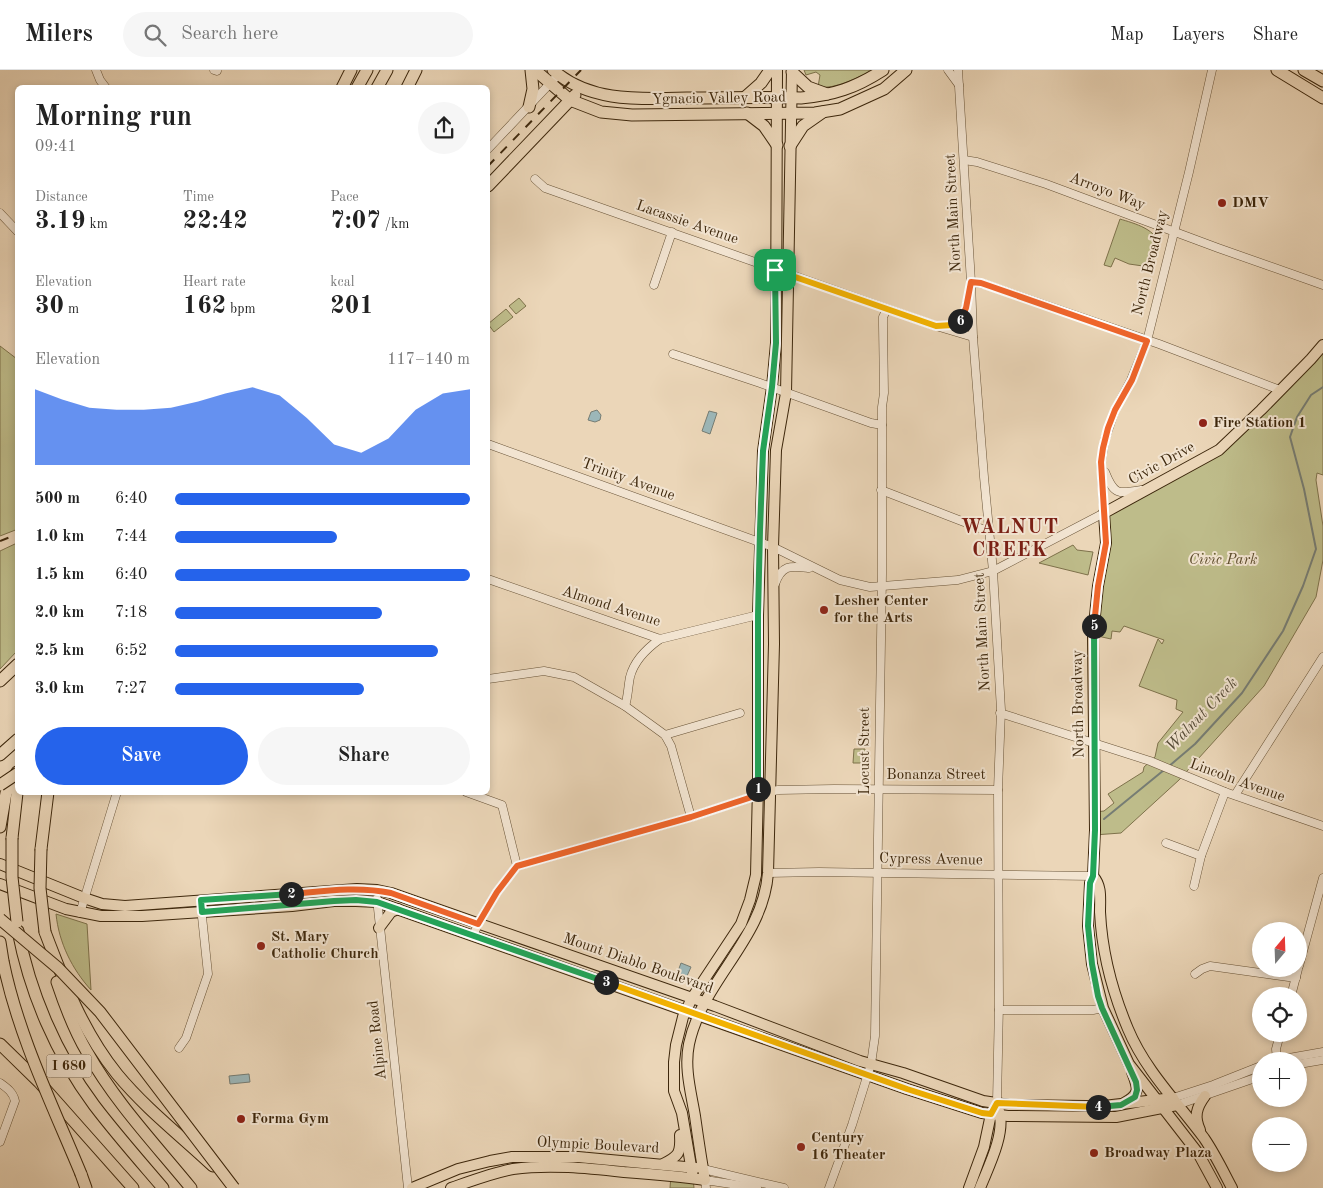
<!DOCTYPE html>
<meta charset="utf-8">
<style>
:root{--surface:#fff;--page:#f6f6f6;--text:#222;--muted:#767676;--line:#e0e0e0;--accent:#2563eb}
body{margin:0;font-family:"Old Standard TT",serif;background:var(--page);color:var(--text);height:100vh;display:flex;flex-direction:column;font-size:19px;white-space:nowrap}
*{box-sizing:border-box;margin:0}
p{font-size:16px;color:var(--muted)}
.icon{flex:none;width:28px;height:28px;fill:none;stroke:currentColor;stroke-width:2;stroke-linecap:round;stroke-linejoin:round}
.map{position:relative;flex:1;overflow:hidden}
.details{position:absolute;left:15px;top:15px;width:475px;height:710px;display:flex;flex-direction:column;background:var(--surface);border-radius:8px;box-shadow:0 2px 8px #0003}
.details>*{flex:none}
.needle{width:32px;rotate:19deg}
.tools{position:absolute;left:1252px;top:852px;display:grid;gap:10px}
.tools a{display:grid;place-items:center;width:55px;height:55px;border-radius:50%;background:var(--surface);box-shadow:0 2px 8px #0003;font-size:25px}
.pin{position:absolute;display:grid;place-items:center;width:42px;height:42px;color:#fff;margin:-21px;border-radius:10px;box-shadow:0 2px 8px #0006}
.km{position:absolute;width:25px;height:25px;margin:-12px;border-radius:50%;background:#222;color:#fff;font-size:14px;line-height:25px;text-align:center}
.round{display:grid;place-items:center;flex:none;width:52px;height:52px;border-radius:26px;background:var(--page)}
.summary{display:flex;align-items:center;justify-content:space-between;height:85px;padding:0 20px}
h1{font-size:28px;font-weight:700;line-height:38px}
.stats{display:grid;grid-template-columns:repeat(3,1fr);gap:8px;height:85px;padding:5px 20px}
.stats div{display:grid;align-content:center}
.stats b{font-size:25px;font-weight:700}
.stats small{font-size:14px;font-weight:400}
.stats p{font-size:14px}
.chart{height:140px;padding:10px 20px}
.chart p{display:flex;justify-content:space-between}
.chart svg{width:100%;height:90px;margin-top:5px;fill:var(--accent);opacity:.7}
.action{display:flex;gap:10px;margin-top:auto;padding:10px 20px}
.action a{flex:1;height:58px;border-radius:30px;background:var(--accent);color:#fff;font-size:20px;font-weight:700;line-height:58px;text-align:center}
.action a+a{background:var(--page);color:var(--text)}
ul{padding:0 20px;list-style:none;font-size:16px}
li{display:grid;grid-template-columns:80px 60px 1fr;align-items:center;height:38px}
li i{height:12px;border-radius:6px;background:var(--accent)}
header{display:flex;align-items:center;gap:30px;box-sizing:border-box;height:70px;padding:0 25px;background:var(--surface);border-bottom:1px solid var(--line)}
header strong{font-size:24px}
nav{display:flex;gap:28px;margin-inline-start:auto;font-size:18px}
.search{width:350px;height:45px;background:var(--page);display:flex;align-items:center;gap:12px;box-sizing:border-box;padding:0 18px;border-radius:28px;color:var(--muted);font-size:19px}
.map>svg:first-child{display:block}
.green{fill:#bebc8a;stroke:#7e724b}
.water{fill:#9cb7b9;stroke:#767d74}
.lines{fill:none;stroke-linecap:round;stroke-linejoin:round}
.stream{stroke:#767d74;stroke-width:2}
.minor-casing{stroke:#685337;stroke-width:9}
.major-casing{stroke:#3d270c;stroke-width:12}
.highway-casing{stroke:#3d270c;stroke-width:13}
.minor{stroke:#f2e4d1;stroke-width:8}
.major{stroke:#ebd6b8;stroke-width:10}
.highway{stroke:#ebd6b8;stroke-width:11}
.rail{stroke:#3d270c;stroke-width:2;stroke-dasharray:9 9;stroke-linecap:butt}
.highway-bridge-casing{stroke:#3d270c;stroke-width:13;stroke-linecap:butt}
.highway-bridge{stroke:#ebd6b8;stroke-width:11}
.split-1-casing{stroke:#fff;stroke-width:10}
.split-2-casing{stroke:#fff;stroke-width:10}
.split-3-casing{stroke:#fff;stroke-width:10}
.split-4-casing{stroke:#fff;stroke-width:10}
.split-5-casing{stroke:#fff;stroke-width:10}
.split-6-casing{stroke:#fff;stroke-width:10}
.split-7-casing{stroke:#fff;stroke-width:10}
.split-1{stroke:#22a559;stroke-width:6}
.split-2{stroke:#f0652b;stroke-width:6}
.split-3{stroke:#22a559;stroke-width:6}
.split-4{stroke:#f5b400;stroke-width:6}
.split-5{stroke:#22a559;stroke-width:6}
.split-6{stroke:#f0652b;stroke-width:6}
.split-7{stroke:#f5b400;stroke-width:6}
.poi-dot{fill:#8f2418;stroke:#f2e4d1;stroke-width:2}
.labels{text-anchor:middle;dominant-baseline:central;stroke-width:4;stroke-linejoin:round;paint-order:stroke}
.shield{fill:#f2e4d1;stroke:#736047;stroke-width:1}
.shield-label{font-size:14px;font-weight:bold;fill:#3d270c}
.street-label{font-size:15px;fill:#3d270c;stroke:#f2e4d1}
.poi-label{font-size:15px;font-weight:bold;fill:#3d270c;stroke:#f2e4d1;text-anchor:start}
.park-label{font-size:15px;font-style:italic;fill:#5d4c2c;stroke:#f2e4d1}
.water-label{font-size:16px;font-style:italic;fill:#554b37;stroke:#f2e4d1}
.district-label{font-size:20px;font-weight:bold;letter-spacing:1px;fill:#7a1f14;stroke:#f2e4d1}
</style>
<header>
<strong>Milers</strong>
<div class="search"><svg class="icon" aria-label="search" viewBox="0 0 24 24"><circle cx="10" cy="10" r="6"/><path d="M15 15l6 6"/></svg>Search here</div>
<nav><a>Map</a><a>Layers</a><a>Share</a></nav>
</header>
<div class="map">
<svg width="1323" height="1118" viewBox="0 0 1323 1118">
<rect width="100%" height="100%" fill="#ebd6b8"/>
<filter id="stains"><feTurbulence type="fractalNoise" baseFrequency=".004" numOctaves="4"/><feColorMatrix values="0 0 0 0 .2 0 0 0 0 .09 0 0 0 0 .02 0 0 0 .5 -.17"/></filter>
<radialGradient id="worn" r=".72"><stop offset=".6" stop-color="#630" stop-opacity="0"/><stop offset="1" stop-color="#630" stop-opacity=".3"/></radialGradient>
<g class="green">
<path d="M804,0H869L870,2C853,9 837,19 818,17L820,5L816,2L806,5Z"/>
<path d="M1120,149C1133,153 1161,160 1158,178C1157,184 1152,191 1150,197L1129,194L1115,188L1111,197L1104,195Z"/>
<path d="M519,228L526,236L516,244L509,236Z"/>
<path d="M506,239L513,247L494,262L488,254Z"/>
<path d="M0,276L17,289L18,459L0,466Z"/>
<path d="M1323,276V405L1317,403L1316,410L1323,456V490L1316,527L1264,616L1179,710L1121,763L1094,765L1095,742L1104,741L1114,733L1108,724L1143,702L1144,697L1155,687L1158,673L1183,642L1176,639L1177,630L1139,616L1158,569L1162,574L1164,570L1124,556L1120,562L1112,561L1111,569L1093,565L1104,443L1219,380Z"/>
<path d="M17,473V581L0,599V481Z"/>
<path d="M1073,475L1077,480L1093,482L1088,505L1039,493Z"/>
<path d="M854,679H865V693H853Z"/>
<path d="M56,844L87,854L91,920C72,899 59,873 56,844Z"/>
<path d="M671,1105L693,1108L694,1118H670Z"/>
</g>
<g class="water">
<path d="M597,340L601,345L600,350L595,352L588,350L591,342Z"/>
<path d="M709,341L717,343L710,364L702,361Z"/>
<path d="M681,893L691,897L687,906L677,904Z"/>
<path d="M249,1004L250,1012L230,1014L229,1006Z"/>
</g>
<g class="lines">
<g class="stream">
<path d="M1168,697L1195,674L1242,623L1283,561L1303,516L1316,479L1304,419L1290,367L1297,347L1311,325L1323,317"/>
<path d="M1104,749L1164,700"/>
</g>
<defs>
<g id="minor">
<path d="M96,0L100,10L106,18"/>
<path d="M214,0L217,1"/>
<path d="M948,0L959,15"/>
<path d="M958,0L971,212L973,267L984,407L993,501L1001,640L998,720L999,933L997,1033"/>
<path d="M488,79L558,5"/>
<path d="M964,90L977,92L1046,114L1218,178L1323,215"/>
<path d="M535,109L545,118L936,256L973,267"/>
<path d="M0,143L18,162"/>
<path d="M971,212L984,214L1159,274L1280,320"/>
<path d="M654,215L672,162"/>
<path d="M940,256C964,256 964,245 969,225"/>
<path d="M673,284L760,313L871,353L882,355"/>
<path d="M488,374L773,477L840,510L870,517L958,510L993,501L1104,443L1101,393L1105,369L1115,340L1131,310L1147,271L1189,102L1212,0"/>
<path d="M1105,402C1114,425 1118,424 1141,420"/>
<path d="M881,420L990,462"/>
<path d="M488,509L660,569L758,545"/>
<path d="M775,514C782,494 791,496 809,498"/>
<path d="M488,609L544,601L574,607L625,636L654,657L665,665L671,676L691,747"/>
<path d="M625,636C628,627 628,617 630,607C634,591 646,579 660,569"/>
<path d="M1000,643L1150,691L1225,722L1323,756"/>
<path d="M665,665L740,643"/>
<path d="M466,722L502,735L517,796"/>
<path d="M1235,725L1323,587"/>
<path d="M1166,773L1201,786"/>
<path d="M768,803L819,802L1093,806"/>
<path d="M1194,816L1201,786L1225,722"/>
<path d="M377,829L408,1118"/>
<path d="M80,843L117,722"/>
<path d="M473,865L482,847L497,822L517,796L691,747L758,725L778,720L834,719L998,720"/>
<path d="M1299,896L1323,808"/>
<path d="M1195,904L1202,899L1210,896L1296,908"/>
<path d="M1291,926L1298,899"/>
<path d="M999,940H1093L1103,938"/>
<path d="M179,978L186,968L208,904L201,837"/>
<path d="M1272,991L1323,982"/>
<path d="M1277,991L1276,979L1280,964"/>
<path d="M1299,994L1323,990"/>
<path d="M0,1013C7,1018 13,1022 15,1031L0,1072"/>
<path d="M1173,1028L1213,1015L1261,996"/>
<path d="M1177,1035L1261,1006"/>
<path d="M703,1099L784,1118"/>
<path d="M706,1118L705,1110L757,1118"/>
<path d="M829,1118L852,1055L871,994L875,966L882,504V337L884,323L883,255V247L887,239"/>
</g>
<g id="major">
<path d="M0,794L84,828L102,834L125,836L357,819L377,820L391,823L715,936L860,991L903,1003L983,1031L1009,1035L1086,1036L1095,1037L1173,1028"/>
<path d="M1093,806C1102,816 1100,828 1100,842C1102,883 1112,921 1128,959C1145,1000 1178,1033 1204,1068C1215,1084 1223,1101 1232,1118"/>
<path d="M0,814L66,839L101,846H142L292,836L334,831H356L377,832L907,1019L982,1043L1008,1046L1116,1047L1177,1035"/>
<path d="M379,858L391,842L398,839"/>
<path d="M1124,1033C1141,1024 1138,1018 1132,1002"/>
<path d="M1200,1060C1194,1047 1196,1038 1205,1026"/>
<path d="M663,1094C679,1086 681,1083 680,1065"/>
<path d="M693,1108L682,1043L674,1021V992L676,975L683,947L692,928L741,854L750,830L756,805L758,716V545L763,381L772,317L776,273L777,0"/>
<path d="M412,1118L458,1099L490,1091L512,1087H578L696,1098"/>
<path d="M451,1118C471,1111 492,1103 513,1099C550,1094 587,1098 624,1102C651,1104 678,1106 705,1110C701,1089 698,1067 695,1046C691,1022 684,998 689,974C703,909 763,870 768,803L774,574L773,477L776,380L786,323L792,0"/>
<path d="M969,1118L984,1077L991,1044L994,1038"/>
<path d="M980,1118C988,1098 1006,1063 999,1041"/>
<path d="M1217,1118L1198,1083L1129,994L1103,938L1092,894L1088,856L1090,813L1093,806L1095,760L1093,565L1098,516L1106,473L1104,443L1219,380L1261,340L1311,289L1323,275"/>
</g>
<g id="highway">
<path d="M535,0L570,30L601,42L632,45L815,43L840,39L884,19L906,0"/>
<path d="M553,0C590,33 641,29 687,28C725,28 763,27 801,28C834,25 855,18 883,0"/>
<path d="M1277,0L1323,28"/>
<path d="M1304,0L1323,11"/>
<path d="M792,2L808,17L827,24"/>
<path d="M342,18L351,0"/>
<path d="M357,18L367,0"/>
<path d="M377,18L387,0"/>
<path d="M407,18L416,0"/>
<path d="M744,28L761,13L770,0"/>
<path d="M529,37L533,19L531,0"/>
<path d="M747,43L764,56L777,75"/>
<path d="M790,76L803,56L823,42"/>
<path d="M488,116L575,25"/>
<path d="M0,611L18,594"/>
<path d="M0,685L18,669"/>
<path d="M0,757L6,723L17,702"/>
<path d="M12,768L18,714"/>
<path d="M41,779L48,722"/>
<path d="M18,861C30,923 56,984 94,1035C116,1064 140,1091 163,1118"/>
<path d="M45,862C64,912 83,962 117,1004C145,1038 181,1066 213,1096"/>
<path d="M0,872L3,891"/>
<path d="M57,912C65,936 74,960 87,982C115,1032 155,1074 191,1118"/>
<path d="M0,974L39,1012L133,1118"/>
<path d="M81,1104L86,1118"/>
</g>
</defs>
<use href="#minor" class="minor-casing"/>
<use href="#major" class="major-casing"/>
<use href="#highway" class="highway-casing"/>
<use href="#minor" class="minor"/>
<use href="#major" class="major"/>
<use href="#highway" class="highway"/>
<g class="rail">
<path d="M488,96L581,0"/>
<path d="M0,471L18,464"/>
</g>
<defs>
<g id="highway-bridge">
<path d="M0,715L18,703"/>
<path d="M12,768V807L17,852"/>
<path d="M41,779L40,818L45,862"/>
<path d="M0,849L58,898L100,942L234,1118"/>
<path d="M3,891C18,965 52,1034 81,1104"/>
</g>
</defs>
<use href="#highway-bridge" class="highway-bridge-casing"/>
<use href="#highway-bridge" class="highway-bridge"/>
</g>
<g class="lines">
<defs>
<path id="split-1" d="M758,719V545L760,460L763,381L772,317L776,273L775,200"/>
<path id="split-2" d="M291,824C324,821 358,816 391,823L478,854L497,822L517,796L691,747L758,725V719"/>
<path id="split-3" d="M291,824L201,830L202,842L334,831L356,830L377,832L606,912"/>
<path id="split-4" d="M606,912L907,1019L982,1043L991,1044L997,1033L1098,1037"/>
<path id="split-5" d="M1094,556L1095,760L1093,806L1090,813L1088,856L1092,894L1098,926L1102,938L1136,1012L1137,1020L1135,1027L1121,1035L1098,1037"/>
<path id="split-6" d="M960,251L966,238L971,212L981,213L1147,271L1132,310L1115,340L1108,358L1103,378L1101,392L1106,473L1098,516L1094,556"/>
<path id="split-7" d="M775,200L936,256L953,255L960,251"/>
</defs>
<use href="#split-1" class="split-1-casing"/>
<use href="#split-2" class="split-2-casing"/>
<use href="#split-3" class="split-3-casing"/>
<use href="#split-4" class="split-4-casing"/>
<use href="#split-5" class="split-5-casing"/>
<use href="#split-6" class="split-6-casing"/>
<use href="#split-7" class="split-7-casing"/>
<use href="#split-1" class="split-1"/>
<use href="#split-2" class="split-2"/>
<use href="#split-3" class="split-3"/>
<use href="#split-4" class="split-4"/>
<use href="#split-5" class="split-5"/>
<use href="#split-6" class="split-6"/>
<use href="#split-7" class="split-7"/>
</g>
<g class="poi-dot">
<circle cx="1222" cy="133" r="5"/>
<circle cx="1203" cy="353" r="5"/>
<circle cx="824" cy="540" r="5"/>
<circle cx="261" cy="876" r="5"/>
<circle cx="241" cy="1049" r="5"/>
<circle cx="801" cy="1077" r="5"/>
<circle cx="1094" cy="1083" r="5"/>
</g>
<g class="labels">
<rect class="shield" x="46.5" y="984.5" width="45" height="23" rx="4"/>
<g class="shield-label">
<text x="69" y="996">I 680</text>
</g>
<g class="street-label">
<text transform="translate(719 29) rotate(-1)">Ygnacio Valley Road</text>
<text transform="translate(1107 122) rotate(21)">Arroyo Way</text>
<text transform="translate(954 143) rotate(-93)">North Main Street</text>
<text transform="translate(687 153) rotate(19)">Lacassie Avenue</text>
<text transform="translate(1151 193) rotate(-76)">North Broadway</text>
<text transform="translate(1162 394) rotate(-29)">Civic Drive</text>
<text transform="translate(628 410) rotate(20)">Trinity Avenue</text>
<text transform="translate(611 537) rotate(18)">Almond Avenue</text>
<text transform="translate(983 562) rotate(-93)">North Main Street</text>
<text transform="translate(1079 634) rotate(-91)">North Broadway</text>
<text transform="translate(865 681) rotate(-90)">Locust Street</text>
<text x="936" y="705">Bonanza Street</text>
<text transform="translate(1237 711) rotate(20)">Lincoln Avenue</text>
<text transform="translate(931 790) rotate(1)">Cypress Avenue</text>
<text transform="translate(638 894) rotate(19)">Mount Diablo Boulevard</text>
<text transform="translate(378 970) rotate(-96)">Alpine Road</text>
<text transform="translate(598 1076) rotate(3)">Olympic Boulevard</text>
</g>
<g class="poi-label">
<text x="1232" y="133">DMV</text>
<text x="1213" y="353">Fire Station 1</text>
<text x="834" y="531">Lesher Center<tspan x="834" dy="17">for the Arts</tspan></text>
<text x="271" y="867">St. Mary<tspan x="271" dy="17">Catholic Church</tspan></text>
<text x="251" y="1049">Forma Gym</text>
<text x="811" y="1068">Century<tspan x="811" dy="17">16 Theater</tspan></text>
<text x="1104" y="1083">Broadway Plaza</text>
</g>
<g class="park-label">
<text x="1223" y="490">Civic Park</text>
</g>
<g class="water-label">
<text transform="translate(1202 645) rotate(-46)">Walnut Creek</text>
</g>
<g class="district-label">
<text x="1010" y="458">WALNUT<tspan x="1010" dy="23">CREEK</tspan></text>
</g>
</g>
<rect width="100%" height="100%" filter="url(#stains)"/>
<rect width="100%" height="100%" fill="url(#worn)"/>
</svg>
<div class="tools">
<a><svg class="needle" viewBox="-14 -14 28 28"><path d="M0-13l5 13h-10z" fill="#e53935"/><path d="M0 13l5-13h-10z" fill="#767676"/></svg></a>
<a><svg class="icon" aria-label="locate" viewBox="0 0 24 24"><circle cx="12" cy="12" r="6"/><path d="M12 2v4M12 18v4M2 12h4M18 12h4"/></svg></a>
<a>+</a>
<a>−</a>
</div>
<div class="pin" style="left:775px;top:200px;background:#1e9e55"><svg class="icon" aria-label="arrive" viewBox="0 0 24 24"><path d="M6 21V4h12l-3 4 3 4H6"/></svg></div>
<b class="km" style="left:758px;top:719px">1</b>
<b class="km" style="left:291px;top:824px">2</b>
<b class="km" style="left:606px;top:912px">3</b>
<b class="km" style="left:1098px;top:1037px">4</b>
<b class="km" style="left:1094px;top:556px">5</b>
<b class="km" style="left:960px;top:251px">6</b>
<section class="details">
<div class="summary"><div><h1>Morning run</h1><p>09:41</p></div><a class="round"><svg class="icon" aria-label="share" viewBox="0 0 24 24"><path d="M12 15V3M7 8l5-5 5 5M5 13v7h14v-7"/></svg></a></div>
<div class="stats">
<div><p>Distance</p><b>3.19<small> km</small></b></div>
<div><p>Time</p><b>22:42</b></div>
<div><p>Pace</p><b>7:07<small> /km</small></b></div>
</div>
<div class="stats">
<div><p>Elevation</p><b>30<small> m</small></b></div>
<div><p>Heart rate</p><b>162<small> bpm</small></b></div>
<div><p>kcal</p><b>201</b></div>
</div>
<div class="chart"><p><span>Elevation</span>117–140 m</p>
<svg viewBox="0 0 160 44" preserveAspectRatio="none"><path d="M0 44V7L10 12L20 16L30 17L40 17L50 16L60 13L70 9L80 6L90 10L100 21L110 34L120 38L130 31L140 17L150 9L160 7V44z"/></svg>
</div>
<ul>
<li><b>500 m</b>6:40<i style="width:100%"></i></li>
<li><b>1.0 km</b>7:44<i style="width:55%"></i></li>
<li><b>1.5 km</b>6:40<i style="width:100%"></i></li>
<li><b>2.0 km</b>7:18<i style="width:70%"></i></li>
<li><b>2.5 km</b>6:52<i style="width:89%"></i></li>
<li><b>3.0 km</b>7:27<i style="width:64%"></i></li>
</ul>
<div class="action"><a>Save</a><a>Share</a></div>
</section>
</div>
